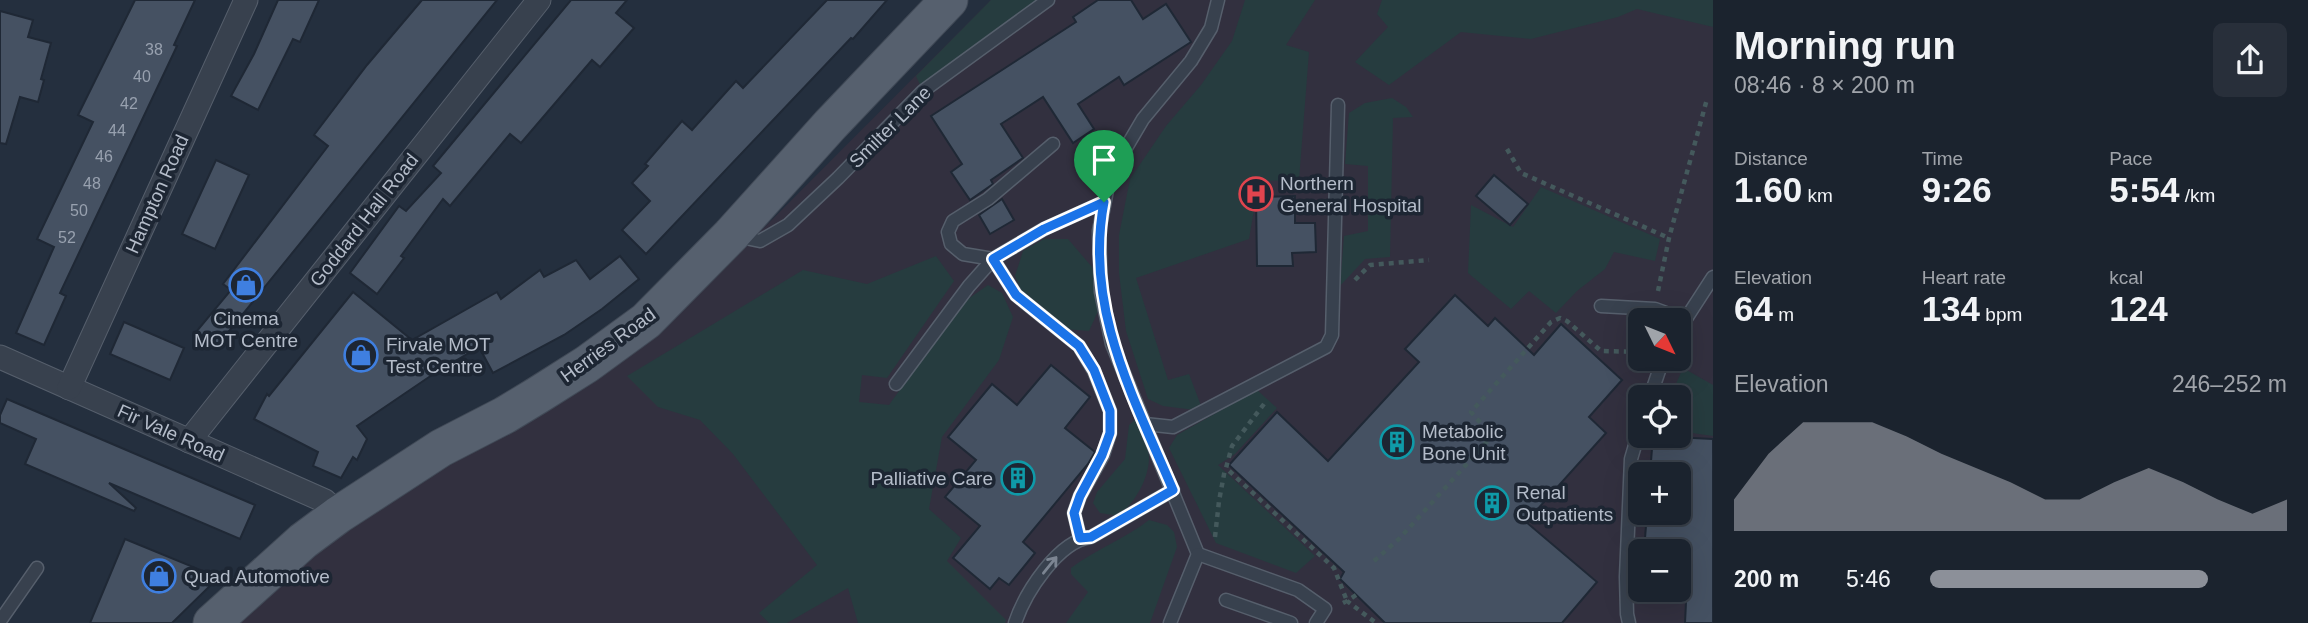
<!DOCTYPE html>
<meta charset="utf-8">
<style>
:root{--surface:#1b232e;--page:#282f3a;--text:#f1f3f6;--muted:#a0a4aa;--line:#39404a;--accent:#8c9099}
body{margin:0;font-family:Helvetica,sans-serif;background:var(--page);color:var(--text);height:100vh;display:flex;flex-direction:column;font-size:26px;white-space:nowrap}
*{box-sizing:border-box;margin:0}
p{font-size:23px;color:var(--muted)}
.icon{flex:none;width:38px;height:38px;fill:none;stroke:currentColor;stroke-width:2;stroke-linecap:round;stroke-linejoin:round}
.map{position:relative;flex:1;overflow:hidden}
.details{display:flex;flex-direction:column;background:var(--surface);width:595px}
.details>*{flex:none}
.needle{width:46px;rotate:133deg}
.controls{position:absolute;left:1628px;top:308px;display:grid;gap:14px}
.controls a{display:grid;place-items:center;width:63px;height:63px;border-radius:10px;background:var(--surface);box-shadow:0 7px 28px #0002,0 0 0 2px var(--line);font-size:35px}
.pin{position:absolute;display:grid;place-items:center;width:60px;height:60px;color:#fff;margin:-72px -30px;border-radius:50% 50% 50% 0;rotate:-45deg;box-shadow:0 0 7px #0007}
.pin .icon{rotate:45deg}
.round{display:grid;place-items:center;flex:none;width:74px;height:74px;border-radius:10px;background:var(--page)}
.head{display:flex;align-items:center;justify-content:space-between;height:119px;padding:0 21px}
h1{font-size:38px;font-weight:600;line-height:52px}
.figures{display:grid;grid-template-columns:repeat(3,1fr);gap:10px;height:119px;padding:7px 21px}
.figures div{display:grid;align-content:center}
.figures b{font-size:35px;font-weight:600}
.figures small{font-size:19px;font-weight:400}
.figures p{font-size:19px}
.chart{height:196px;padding:14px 21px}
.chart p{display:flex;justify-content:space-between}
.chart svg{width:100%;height:126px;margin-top:7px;fill:var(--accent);opacity:.7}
ul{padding:0 21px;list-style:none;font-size:23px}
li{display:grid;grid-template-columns:112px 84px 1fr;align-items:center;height:52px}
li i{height:18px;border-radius:9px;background:var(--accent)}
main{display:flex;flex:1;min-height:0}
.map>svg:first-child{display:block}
.medical{fill:#32303f;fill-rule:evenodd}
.green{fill:#263c3f}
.building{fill:#455162;stroke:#1f2835;stroke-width:2}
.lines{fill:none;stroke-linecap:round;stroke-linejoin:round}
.service-casing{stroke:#565f6c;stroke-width:15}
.minor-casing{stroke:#565f6c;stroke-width:25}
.primary-casing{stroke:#414a57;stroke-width:39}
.path{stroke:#44595c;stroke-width:4.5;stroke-dasharray:5 5;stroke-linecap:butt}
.service{stroke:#38414e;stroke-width:12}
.minor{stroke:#38414e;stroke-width:23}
.primary{stroke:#56606e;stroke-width:37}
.oneway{stroke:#7c8592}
.route-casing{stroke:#fff;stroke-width:14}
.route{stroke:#1a73e8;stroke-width:9}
.labels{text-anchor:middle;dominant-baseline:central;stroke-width:7;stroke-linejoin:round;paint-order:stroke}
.number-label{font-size:16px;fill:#98a1af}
.street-label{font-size:19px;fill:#b4bcc9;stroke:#1d2633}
.poi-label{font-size:19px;fill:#b4bcc9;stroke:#1d2633;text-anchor:start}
</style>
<main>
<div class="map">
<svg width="1713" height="623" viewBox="0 0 1713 623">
<rect width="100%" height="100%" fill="#242f3e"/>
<path class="medical" d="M991,0H1713V623H237L321,543L472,449L680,312ZM1640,320H1678V359H1640ZM1640,397H1678V436H1640ZM1640,474H1678V513H1640ZM1640,551H1678V590H1640Z"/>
<g class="green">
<path d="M991,0H1048L923,91L916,76Z"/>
<path d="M1245,0H1315L1286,45L1309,52L1299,180L1259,181L1249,239L1136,278L1168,380L1189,374L1203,411L1163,406L1148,399L1126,331L1119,273V235L1130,179L1166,126L1201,85L1232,41Z"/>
<path d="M1382,0H1713V27L1637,9L1618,17L1531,39L1461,32L1389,85L1355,62L1388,27L1377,14Z"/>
<path d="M1392,98L1406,107L1413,117L1393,118L1390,257L1365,259L1340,286L1344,236L1368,231V166L1345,164L1349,113L1365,103Z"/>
<path d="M1541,187L1660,239L1655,261L1614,252L1605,269L1577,291L1556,313L1529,291L1511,309L1468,273L1471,205L1513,227Z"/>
<path d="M1044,239H1068L1092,267L1099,309L1089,331L1065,329L1022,293L1015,276L1023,251Z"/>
<path d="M936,256L954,281L887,378L862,375L859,402L889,405L961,304L988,285L1002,293L1013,317L999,360L942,437L929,509L961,538L947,561L1006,620L1005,623H858L848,588L787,623H769L759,613L817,565L733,454L700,420L658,407L627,376L803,270L867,284Z"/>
<path d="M1683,368L1713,385V436L1678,431V397H1670Z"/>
<path d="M1257,390L1277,408L1235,454L1218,465L1315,556L1296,573L1216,543L1169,448L1177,435Z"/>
<path d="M1136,419C1141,431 1148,444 1149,457C1149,479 1135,502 1119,516L1100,513L1093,503L1097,492L1125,459L1129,425Z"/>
<path d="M1149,520L1167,525L1174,532L1177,547L1150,623H1066L1088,592L1071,574V568C1096,549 1125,539 1149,520Z"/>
</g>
<g class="building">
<path d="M135,0H195L174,45L177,46L60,293L66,296L44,345L16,333L54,247L37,239L93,122L78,115Z"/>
<path d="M278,0H319L300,42L293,39L258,110L231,96L254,54Z"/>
<path d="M422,0H497L217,346L196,332L231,290L223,284L328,146L314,135L367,65Z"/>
<path d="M571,0H627L616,13L634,28L600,67L592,60L521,143L510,134L450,206L443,199L401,256L404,258L377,294L350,273L399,206L406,211L441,173L433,166Z"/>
<path d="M827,0H887L853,39L851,38L646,254L622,230L650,201L632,183L648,166L645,164L682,121L692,130L736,81L743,88Z"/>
<path d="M1098,0H1131L1143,19L1166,4L1191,42L1124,85L1119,77L1078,104L1094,129L1073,143L1043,97L1001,124L1023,158L991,180L993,184L970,200L951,172L962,164L931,116L1076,22L1073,17Z"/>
<path d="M0,11L33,20L28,37L51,43L41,79L44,80L38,102L20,97L6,144L0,143Z"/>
<path d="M216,160L249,175L215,249L182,234Z"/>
<path d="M1494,175L1528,204L1510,225L1476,196Z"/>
<path d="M1295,196V223H1315L1316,252L1292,253L1293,266H1257L1256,197Z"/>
<path d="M1002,199L1014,220L990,234L979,215Z"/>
<path d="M620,256L639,279L602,309L564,335L493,373L479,347L432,375L357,426L367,439L357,460L353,457L341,478L313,466L318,452L254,419L267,394L269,396L353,292L412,340L497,292L501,299L540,270L544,277L576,260L590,279Z"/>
<path d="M1455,295L1488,326L1495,318L1534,355L1561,324L1622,380L1589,417L1606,433L1526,522L1597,582L1562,623H1385L1340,579L1344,572L1229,465L1277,412L1328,461L1419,362L1405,349Z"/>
<path d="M124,322L184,348L170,380L110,354Z"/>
<path d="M1051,365L1090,397L1065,428L1095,452L1088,464L1023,542L1035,553L1009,585L999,578L990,589L953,558L980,526L945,497L976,460L948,437L992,384L1017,405Z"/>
<path d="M7,399L255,505L240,539L109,483L136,508L134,511L25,464L36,439L0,423V415Z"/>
<path d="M1653,436L1713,439V623H1685L1686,602L1642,600V590H1678V551H1644L1647,513H1678V474H1650Z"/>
<path d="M125,539L203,571L215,581L172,623H90Z"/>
</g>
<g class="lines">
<defs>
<g id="service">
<path d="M1053,144L988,199L953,221L948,232L951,244L963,254L993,259L1044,229L1104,202"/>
<path d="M736,236L760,241L788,225L838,178L923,91L1048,0"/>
<path d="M1601,306L1655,309L1685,320"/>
<path d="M1678,331L1713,277"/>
<path d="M896,384L969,286L993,259L1016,295L1079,346L1094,371L1110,411V433L1103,455L1080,496L1074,513L1080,538"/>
<path d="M1650,397L1663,359"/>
<path d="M1145,424L1173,427L1326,347L1332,335L1338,105"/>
<path d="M1198,554L1112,344L1101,292L1099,231L1110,175L1143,119L1191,61L1211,28L1218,0"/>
<path d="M1226,600L1291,623"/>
<path d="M0,621L37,568"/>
<path d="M1015,623C1025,593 1058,541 1091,537L1173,490"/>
<path d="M1170,623L1198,554L1298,590L1325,609L1316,623"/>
<path d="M1629,623L1627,614L1626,577L1631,459L1640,428"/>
</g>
<g id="minor">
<path d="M0,357L325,501L338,515"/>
<path d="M69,388L246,0"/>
<path d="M189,441L539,0"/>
</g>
<path id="primary" d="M212,623L303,541L338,515L441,448L505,415L538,395L587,364L646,321L731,235L830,125L949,0"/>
</defs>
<use href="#service" class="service-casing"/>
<use href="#minor" class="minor-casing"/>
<use href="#primary" class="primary-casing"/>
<g class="path">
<path d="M1507,149L1521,173L1669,238"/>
<path d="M1355,280L1370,265L1429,260"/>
<path d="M1658,291L1669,238L1707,99"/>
<path d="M1264,404L1232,446L1226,468L1334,568L1347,601L1343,603"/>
<path d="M1215,537L1219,501L1225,469"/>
<path d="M1374,561L1400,538L1492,436L1471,412L1551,322L1560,318L1567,321L1601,351L1640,352"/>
<path d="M1356,595L1347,601L1376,623"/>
</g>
<use href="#service" class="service"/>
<use href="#minor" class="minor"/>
<use href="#primary" class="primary"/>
</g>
<defs><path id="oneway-shaft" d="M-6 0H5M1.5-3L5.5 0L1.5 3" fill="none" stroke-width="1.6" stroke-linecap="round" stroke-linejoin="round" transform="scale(1.75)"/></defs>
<use class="oneway" href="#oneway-shaft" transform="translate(1050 565) rotate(-51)"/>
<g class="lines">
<defs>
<path id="route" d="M1104,202C1084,307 1133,396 1173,490L1091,537L1080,538L1074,513L1080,496L1102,455L1110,433V411L1094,370L1079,346L1016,295L993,259L1044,229Z"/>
</defs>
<use href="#route" class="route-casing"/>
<use href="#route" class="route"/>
</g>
<defs>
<symbol id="hospital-ring" viewBox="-11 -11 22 22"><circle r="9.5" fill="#1d2633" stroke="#e0444e" stroke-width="1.5"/><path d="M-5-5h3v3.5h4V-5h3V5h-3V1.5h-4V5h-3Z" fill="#e0444e"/></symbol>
<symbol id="shop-ring" viewBox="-11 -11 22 22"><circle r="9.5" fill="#1d2633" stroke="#3f7fe0" stroke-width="1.5"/><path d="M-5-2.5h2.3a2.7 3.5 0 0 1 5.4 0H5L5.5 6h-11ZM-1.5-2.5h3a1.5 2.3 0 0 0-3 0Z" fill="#3f7fe0"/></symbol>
<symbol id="building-ring" viewBox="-11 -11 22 22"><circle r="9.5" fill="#1d2633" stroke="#0f9aa8" stroke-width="1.5"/><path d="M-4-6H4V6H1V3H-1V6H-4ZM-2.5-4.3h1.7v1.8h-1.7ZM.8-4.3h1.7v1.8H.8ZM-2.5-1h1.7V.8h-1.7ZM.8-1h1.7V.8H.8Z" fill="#0f9aa8"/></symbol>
</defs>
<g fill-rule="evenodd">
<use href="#hospital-ring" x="1237" y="175" width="38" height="38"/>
<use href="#shop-ring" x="227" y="266" width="38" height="38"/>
<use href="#shop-ring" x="342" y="336" width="38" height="38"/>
<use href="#building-ring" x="1378" y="423" width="38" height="38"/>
<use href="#building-ring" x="999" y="459" width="38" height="38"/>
<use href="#building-ring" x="1473" y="484" width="38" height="38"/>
<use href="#shop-ring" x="140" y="557" width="38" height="38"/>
</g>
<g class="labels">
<g class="number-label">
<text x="154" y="49">38</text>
<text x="142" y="76">40</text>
<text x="129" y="103">42</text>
<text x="117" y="130">44</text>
<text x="104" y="156">46</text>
<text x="92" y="183">48</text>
<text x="79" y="210">50</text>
<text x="67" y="237">52</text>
</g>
<g class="street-label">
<text transform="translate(890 127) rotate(-45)">Smilter Lane</text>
<text transform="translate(157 194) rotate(-66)">Hampton Road</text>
<text transform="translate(364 220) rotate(-52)">Goddard Hall Road</text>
<text transform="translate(608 345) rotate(-36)">Herries Road</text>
<text transform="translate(171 433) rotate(24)">Fir Vale Road</text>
</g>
<g class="poi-label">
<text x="1280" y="183">Northern<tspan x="1280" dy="22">General Hospital</tspan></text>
<text x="246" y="318" text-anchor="middle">Cinema<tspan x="246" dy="22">MOT Centre</tspan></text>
<text x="386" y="344">Firvale MOT<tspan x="386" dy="22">Test Centre</tspan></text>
<text x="1422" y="431">Metabolic<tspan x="1422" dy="22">Bone Unit</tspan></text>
<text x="993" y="478" text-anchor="end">Palliative Care</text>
<text x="1516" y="492">Renal<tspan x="1516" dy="22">Outpatients</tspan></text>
<text x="184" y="576">Quad Automotive</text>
</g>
</g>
</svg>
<div class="controls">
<a><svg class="needle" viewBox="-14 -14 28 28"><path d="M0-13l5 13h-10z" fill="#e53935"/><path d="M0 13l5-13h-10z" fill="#a0a4aa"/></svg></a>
<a><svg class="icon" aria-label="locate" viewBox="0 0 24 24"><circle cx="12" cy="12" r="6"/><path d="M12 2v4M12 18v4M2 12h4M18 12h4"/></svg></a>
<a>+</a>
<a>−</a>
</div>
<div class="pin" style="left:1104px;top:202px;background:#1e9e55"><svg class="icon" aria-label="arrive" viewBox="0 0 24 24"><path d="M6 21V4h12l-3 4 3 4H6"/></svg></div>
</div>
<section class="details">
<div class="head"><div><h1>Morning run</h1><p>08:46 · 8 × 200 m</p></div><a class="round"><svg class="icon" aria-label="share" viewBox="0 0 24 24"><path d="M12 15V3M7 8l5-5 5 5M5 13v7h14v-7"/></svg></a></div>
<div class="figures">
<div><p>Distance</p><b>1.60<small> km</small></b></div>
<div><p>Time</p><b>9:26</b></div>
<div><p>Pace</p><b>5:54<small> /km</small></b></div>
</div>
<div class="figures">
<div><p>Elevation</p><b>64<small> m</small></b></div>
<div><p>Heart rate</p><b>134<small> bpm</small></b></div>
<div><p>kcal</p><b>124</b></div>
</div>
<div class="chart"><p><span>Elevation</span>246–252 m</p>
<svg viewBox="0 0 160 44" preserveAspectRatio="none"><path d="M0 44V33L10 17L20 6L30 6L40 6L50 11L60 17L70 22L80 27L90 33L100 33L110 27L120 22L130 27L140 33L150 38L160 33V44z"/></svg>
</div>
<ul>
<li><b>200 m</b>5:46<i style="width:78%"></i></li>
</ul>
</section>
</main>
